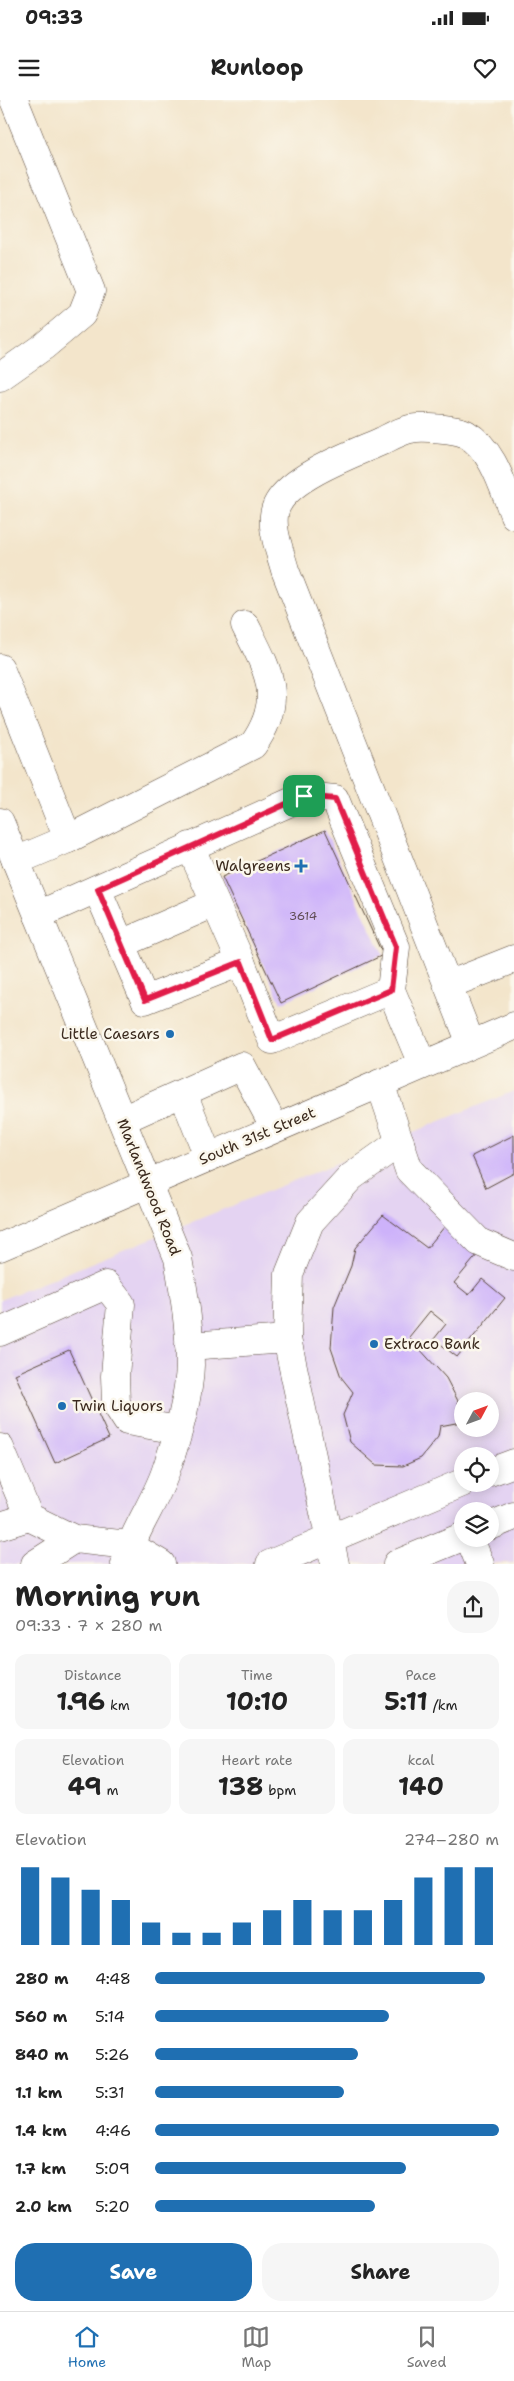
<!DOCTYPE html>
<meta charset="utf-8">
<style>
:root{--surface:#fff;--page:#f6f6f6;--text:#222;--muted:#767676;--line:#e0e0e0;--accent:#1f6fb2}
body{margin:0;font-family:"Shantell Sans",sans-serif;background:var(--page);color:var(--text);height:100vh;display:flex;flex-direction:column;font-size:19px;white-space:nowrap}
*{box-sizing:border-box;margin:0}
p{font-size:16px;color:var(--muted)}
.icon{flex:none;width:28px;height:28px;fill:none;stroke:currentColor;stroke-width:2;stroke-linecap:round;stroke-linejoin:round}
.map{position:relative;height:1464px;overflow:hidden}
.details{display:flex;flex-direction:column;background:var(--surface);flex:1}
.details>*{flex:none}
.needle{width:32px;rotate:49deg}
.controls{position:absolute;left:454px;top:1292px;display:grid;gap:10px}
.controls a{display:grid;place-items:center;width:45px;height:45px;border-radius:50%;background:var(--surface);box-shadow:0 2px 12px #0003;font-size:25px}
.pin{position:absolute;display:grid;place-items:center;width:42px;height:42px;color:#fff;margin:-21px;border-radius:10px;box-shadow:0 2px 8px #0006}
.round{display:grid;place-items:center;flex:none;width:52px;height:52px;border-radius:20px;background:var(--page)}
.overview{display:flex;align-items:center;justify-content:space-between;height:85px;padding:0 15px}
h1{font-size:28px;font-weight:700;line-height:38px}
.figures{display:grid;grid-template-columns:repeat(3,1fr);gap:8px;height:85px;padding:5px 15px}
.figures div{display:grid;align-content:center;border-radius:12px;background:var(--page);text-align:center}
.figures b{font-size:25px;font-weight:700}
.figures small{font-size:14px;font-weight:400}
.figures p{font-size:14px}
.chart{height:140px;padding:10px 15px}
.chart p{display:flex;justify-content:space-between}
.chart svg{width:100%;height:90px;margin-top:5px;stroke:var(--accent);stroke-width:6}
.action{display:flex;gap:10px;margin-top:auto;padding:10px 15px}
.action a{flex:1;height:58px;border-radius:20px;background:var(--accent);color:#fff;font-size:20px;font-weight:700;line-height:58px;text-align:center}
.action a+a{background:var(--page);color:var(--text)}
ul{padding:0 15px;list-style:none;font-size:16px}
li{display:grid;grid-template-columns:80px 60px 1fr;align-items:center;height:38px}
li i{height:12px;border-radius:6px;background:var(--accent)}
.status{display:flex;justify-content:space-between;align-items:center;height:35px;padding:0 25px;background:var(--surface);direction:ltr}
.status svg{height:14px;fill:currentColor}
header{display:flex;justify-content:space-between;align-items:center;height:65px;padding:0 15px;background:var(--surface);font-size:22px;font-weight:700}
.tab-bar{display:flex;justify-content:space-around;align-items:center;height:70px;border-top:1px solid var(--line);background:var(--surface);font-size:14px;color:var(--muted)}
.tab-bar a{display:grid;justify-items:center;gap:2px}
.tab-bar .on{color:var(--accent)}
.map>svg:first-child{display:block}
.built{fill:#e4d3f2;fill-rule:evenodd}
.building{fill:#cdb2fa}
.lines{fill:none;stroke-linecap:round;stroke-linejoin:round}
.minor-casing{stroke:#574638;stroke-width:29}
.major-casing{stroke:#574638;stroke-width:29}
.minor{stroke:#fff;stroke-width:28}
.major{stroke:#fff;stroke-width:28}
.route-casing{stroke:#fff;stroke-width:10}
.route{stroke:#e11d48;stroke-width:6}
.poi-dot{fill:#1f6fb2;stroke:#fbf7ec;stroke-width:2}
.labels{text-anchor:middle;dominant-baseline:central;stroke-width:5;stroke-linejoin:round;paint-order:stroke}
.number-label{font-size:12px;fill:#604c55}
.poi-label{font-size:15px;fill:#3b2a1e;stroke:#fbf7ec;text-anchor:end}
.street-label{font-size:15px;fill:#3b2a1e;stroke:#fbf7ec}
</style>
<div class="status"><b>09:33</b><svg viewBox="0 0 49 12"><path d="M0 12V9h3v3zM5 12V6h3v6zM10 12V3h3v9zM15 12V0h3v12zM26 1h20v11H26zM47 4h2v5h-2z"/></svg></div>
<header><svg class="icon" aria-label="menu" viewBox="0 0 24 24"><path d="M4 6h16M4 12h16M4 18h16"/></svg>Runloop<svg class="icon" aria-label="heart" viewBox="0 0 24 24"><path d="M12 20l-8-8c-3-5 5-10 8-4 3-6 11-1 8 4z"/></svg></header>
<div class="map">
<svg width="514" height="1464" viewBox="0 0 514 1464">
<rect width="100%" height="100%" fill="#fbf7ec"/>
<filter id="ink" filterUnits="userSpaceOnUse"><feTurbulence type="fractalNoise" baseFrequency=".02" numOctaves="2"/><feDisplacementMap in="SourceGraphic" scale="10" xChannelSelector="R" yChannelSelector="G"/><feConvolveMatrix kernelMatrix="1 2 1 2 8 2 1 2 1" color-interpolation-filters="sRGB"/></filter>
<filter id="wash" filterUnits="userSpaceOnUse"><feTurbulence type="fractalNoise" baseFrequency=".0096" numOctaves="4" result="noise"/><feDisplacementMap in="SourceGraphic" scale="20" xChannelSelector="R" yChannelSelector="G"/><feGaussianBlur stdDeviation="1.12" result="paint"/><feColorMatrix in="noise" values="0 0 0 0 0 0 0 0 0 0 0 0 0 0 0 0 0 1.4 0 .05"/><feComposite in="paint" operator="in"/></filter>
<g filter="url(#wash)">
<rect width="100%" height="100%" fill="#f3e5cb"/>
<path class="built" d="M514,991V1463L0,1464V1200ZM462,1301H490V1329H462ZM462,1356H490V1384H462ZM462,1411H490V1439H462Z"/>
<g id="blocks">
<g class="building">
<path d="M325,730L383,855L281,903L222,777Z"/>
<path d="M514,1035V1073L486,1088L472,1056Z"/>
<path d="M383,1115L427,1148L445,1126L478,1154L454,1183L469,1195L482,1179L505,1198L457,1257L434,1239L446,1224L430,1211L409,1237L446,1278L458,1301L461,1322L440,1326L438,1337L421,1358L403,1366L376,1365L350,1342L343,1315L353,1292L341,1277L331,1248L334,1207L351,1166L355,1148Z"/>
<path d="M69,1250L109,1338L55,1363L15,1274Z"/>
</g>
</g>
</g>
<g filter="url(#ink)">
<use href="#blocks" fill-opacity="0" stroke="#574638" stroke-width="1"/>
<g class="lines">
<defs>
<g id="minor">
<path d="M0,277L44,246L82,214L91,191L14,0"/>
<path d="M0,568L68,739L16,761"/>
<path d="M0,722L178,1158C184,1193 190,1229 190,1265C189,1300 177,1339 165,1373C154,1404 133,1431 125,1464"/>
<path d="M68,739L253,645C286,598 268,571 245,525"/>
<path d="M97,789L145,900L241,862L190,746"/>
<path d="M38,815L304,696L335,699L396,847L391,890L422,964"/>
<path d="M121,844L215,803"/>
<path d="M241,862L272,940L391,890"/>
<path d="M448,885L514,859"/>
<path d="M471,944L285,470C280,451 267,421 278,403C294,375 353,354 382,341C390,337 400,331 410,329C420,326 457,329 466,334C494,350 503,388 514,415"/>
<path d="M380,983L409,1070L479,1142L514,1157"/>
<path d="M183,993L208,1056"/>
<path d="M122,1020L242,966L275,1028"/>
<path d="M0,1232L106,1185L121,1204L115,1276L116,1304L127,1321L178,1330"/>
<path d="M287,1239L289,1174L310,1122L351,1077L400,1042"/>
<path d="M189,1246L287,1239L335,1464"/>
<path d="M0,1348L29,1417L74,1439L129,1445L161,1464"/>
<path d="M490,1372L514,1363"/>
<path d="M0,1426L29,1417"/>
<path d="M490,1426L514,1416"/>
<path d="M470,1439L480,1464"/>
<path d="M35,1464L74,1439"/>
<path d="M270,1464L462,1383"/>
<path d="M397,1464L462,1437"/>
</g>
<path id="major" d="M0,1147L514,926"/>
</defs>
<use href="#minor" class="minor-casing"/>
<use href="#major" class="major-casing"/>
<use href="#minor" class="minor"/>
<use href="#major" class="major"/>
</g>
</g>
<g class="lines" filter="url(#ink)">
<defs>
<path id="route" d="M304,696L335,699L396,847L391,890L272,940L241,862L145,900L98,789Z"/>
</defs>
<use href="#route" class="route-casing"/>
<use href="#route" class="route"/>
</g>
<g class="poi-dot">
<path d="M298.5 758.5h5v5h5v5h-5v5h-5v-5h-5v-5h5z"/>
<circle cx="170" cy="934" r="5"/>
<circle cx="374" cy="1244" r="5"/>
<circle cx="62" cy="1306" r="5"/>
</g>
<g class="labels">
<g class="number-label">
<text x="303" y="816">3614</text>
</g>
<g class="poi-label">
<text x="291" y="766">Walgreens</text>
<text x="160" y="934">Little Caesars</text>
<text x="384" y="1244" text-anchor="start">Extraco Bank</text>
<text x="72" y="1306" text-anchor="start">Twin Liquors</text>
</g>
<g class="street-label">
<text transform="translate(257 1036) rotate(-23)">South 31st Street</text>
<text transform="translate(149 1087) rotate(68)">Marlandwood Road</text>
</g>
</g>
</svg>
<div class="controls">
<a><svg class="needle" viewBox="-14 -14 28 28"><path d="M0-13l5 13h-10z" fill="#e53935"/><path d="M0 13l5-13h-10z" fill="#767676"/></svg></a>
<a><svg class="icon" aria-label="locate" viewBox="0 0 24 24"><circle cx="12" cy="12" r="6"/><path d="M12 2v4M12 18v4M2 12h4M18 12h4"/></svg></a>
<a><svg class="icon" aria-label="layers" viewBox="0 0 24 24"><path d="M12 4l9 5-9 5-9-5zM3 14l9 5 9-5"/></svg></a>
</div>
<div class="pin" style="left:304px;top:696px;background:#1e9e55"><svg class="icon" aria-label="arrive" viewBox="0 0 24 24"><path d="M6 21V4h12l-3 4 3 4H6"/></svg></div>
</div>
<section class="details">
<div class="overview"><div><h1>Morning run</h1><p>09:33 · 7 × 280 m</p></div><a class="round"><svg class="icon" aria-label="share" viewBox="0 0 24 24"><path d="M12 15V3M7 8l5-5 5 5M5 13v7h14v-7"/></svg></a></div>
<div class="figures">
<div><p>Distance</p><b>1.96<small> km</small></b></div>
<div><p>Time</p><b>10:10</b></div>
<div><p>Pace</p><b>5:11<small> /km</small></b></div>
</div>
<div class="figures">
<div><p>Elevation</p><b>49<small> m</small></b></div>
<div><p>Heart rate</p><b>138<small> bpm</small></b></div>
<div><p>kcal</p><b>140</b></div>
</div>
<div class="chart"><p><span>Elevation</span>274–280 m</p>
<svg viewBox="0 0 160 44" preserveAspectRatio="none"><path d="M5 44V6M15 44V11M25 44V17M35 44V22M45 44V33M55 44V38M65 44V38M75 44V33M85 44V27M95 44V22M105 44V27M115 44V27M125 44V22M135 44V11M145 44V6M155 44V6"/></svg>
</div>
<ul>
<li><b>280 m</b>4:48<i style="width:96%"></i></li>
<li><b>560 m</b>5:14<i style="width:68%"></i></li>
<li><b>840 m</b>5:26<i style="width:59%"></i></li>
<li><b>1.1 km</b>5:31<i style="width:55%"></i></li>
<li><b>1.4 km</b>4:46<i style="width:100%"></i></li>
<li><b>1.7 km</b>5:09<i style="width:73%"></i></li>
<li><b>2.0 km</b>5:20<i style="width:64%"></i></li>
</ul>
<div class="action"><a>Save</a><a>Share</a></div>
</section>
<nav class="tab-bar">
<a class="on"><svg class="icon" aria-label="home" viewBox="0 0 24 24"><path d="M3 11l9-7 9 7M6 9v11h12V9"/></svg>Home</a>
<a><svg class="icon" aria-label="map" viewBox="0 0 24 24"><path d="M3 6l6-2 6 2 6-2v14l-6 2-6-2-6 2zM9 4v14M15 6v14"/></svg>Map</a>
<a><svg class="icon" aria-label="saved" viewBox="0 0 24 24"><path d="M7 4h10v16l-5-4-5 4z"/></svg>Saved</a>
</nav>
